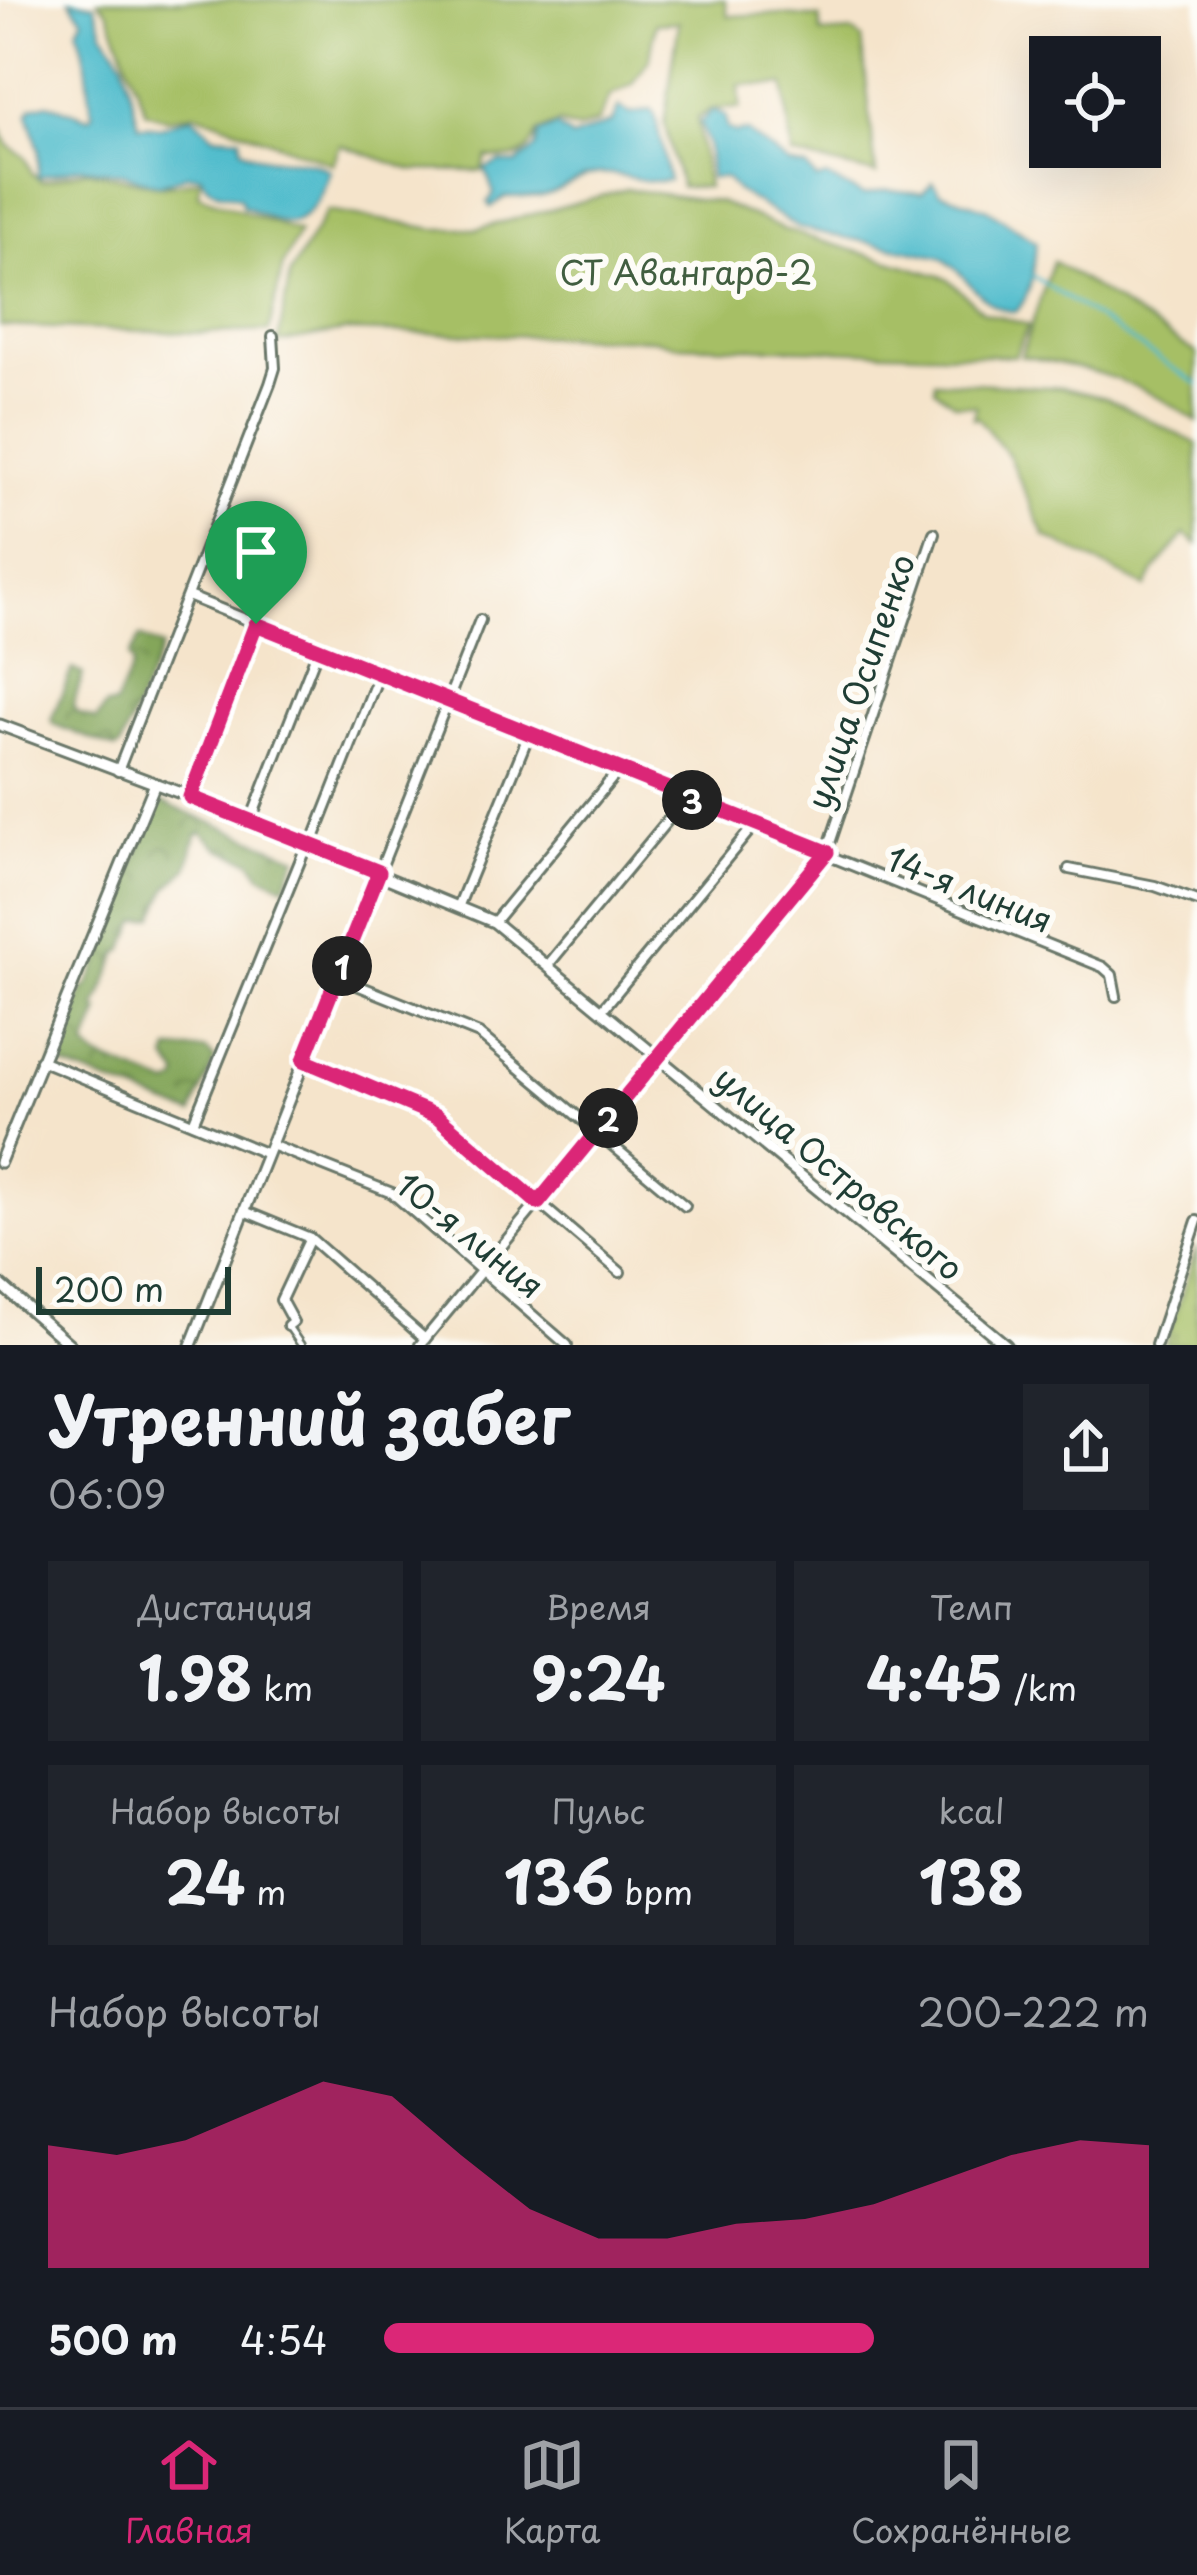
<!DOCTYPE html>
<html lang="ru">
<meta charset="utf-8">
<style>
:root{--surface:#171b24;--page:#20242c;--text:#f1f3f6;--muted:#9ea1a6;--line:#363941;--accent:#db2777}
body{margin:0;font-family:"Playpen Sans",sans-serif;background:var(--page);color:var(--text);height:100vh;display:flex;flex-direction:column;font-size:45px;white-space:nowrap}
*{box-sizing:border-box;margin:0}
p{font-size:39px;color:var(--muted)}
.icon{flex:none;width:66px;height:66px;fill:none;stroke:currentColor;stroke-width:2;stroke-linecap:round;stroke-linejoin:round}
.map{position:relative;height:1345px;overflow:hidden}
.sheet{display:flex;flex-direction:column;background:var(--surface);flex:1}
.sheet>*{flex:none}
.controls{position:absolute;left:1029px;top:36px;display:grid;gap:24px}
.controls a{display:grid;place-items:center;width:132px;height:132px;border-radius:0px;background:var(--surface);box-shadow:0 12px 48px #0002;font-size:60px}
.scale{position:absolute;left:36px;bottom:30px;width:195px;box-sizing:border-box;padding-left:12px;border:6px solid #1f3d34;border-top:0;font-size:33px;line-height:42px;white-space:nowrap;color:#1f3d34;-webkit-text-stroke:9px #fdfcf7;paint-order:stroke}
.pin{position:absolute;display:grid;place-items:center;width:102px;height:102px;color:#fff;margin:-123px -51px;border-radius:50% 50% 50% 0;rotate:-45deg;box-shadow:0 0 12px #0007}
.pin .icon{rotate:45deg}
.km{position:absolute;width:60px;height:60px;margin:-30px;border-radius:50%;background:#222;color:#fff;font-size:33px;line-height:60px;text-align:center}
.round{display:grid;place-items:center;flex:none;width:126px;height:126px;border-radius:0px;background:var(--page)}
.summary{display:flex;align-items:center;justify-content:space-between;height:204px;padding:0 48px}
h1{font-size:66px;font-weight:700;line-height:90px}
.stats{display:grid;grid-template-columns:repeat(3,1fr);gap:18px;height:204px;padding:12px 48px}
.stats div{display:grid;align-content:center;border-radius:0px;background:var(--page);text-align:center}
.stats b{font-size:60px;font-weight:700}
.stats small{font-size:33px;font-weight:400}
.stats p{font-size:33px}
.chart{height:336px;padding:24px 48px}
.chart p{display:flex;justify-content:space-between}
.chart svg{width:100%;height:216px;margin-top:12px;fill:var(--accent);opacity:.7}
ul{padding:0 48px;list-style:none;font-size:39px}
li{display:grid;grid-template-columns:192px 144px 1fr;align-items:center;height:90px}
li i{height:30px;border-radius:15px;background:var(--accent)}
.dock{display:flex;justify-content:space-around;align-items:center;height:168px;border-top:3px solid var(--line);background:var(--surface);font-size:33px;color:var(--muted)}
.dock a{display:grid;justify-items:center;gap:6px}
.dock .selected{color:var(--accent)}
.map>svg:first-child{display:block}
.grass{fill:url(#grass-tufts);stroke:#627e4c;stroke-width:3}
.forest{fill:url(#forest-crowns);stroke:#527247;stroke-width:3}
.garden{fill:#a6bf65;stroke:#627e4c;stroke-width:3}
.water{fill:#50bccc;stroke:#387c80;stroke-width:3}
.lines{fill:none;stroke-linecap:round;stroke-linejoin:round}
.stream{stroke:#50bccc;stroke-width:3}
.pedestrian-casing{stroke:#6a7769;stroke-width:10}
.minor-casing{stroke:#6a7769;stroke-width:14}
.tertiary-casing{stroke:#6a7769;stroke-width:15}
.pedestrian{stroke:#fff;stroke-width:4.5}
.minor{stroke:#fff;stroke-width:8}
.tertiary{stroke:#fff;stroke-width:9}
.route-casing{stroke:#fff;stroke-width:24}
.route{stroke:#db2777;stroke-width:15}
.labels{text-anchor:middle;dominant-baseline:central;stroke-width:12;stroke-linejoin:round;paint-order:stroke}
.park-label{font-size:33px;fill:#415e40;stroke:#fdfcf7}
.street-label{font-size:33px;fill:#1f3d34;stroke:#fdfcf7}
</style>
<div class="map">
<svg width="1197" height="1345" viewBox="0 0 1197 1345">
<defs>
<pattern id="grass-tufts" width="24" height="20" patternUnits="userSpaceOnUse" patternTransform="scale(3)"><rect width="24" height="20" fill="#a6bf65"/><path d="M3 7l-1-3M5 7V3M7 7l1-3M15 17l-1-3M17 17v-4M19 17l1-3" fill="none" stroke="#879c54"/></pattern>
<pattern id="forest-crowns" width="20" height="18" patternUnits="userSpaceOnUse" patternTransform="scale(3)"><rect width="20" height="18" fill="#84a65a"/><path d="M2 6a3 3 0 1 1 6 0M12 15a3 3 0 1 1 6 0" fill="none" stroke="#6b884b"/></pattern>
</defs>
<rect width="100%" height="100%" fill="#fdfcf7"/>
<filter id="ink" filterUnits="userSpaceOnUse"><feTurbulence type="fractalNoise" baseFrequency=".00833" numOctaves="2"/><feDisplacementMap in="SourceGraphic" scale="24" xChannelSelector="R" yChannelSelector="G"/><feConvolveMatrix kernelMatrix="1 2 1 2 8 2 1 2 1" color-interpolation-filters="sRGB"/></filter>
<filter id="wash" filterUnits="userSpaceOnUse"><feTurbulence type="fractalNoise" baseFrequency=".004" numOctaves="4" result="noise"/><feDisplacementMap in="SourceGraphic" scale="48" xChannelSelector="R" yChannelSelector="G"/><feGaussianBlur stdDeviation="2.7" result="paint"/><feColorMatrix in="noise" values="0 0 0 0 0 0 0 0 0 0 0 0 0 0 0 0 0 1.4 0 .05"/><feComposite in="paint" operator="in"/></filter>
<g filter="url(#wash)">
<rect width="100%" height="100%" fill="#f5e4cb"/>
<path class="grass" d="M1197,1247V1345H1165Z"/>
<g class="forest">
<path d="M140,637L162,647L120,747L116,749L53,724L51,720L72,669L83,674L73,706L77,713L96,720L106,706L115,705L133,665L129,657Z"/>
<path d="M159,801L297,857L285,886L261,875L251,861L220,849L201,832L196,835L188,868L168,887L154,917L137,921L123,951L119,952L96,1008L100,1011L86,1047L97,1057L170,1086L178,1081L179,1075L167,1060L170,1050H206L215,1059L192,1114L53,1062L84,987L87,988L104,949L102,943Z"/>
</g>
<g class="garden">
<path d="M98,0H725L728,16L773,14L820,18L821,34L853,32L862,39L876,174L792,155L784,85H739L740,108L712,109L697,118L707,187H681L664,123L679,22L656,23L650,58L633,84L610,96L598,122L577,130L559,123L537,133C527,160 514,160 487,157L482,171L412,170L340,145L333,164L196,113L168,119L146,112L108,11Z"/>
<path d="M0,127L8,145L25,157L32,173L42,181L86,170L159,186L200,180L199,195L299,232L283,265L269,331L200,333L0,326Z"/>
<path d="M627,189L719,202L785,230L947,278L983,312L1028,325L1015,356L676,345L653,339L344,331L278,343L290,274L327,211L435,229H478Z"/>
<path d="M1053,261L1197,354V422C1145,382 1084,367 1021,356Z"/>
<path d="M935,381L1063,388L1106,398L1197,444V544L1185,534L1154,571L1146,587L1045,536L1008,455L978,418H973L976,406L955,404L935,389Z"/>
</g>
<g class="water">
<path d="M70,0L95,4L103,31L123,61L139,125L160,127L193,116L213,135L240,137L242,149C269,167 301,152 330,171C323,193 309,228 280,221C268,219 255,210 243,206L240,198C223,192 209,195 201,176L188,175L158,185L122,173L80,167L38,177L39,150L28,114L32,107L48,103L88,118L93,114C86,85 89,56 77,29L83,19Z"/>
<path d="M619,107L631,114L651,110L655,115L669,180C644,186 619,170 594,174C581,176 570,183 560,189C542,200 523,196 505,197L491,207L488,202L494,194L485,169L500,162L516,164L535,149L539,134L557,126L572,138L612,122Z"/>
<path d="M713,111L725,116L727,128L736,133L746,131L789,164L807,168L817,180L826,177L863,195L887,190L922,193L933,182L940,192L988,209L1036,242C1034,267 1033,293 1016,312C980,309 969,274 940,257L799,228L736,190L725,178H710L708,145L700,122Z"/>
</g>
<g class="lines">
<path class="stream" d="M1033,276L1197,384"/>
</g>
</g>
<g filter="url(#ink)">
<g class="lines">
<defs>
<path id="pedestrian" d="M288,1326L301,1345"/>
<g id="minor">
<path d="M188,596L1103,967L1112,975L1116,996"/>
<path d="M118,771L270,384L275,368L273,336"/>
<path d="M191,797L256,624"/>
<path d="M250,822L318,649"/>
<path d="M311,846L379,674"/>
<path d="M1069,869L1155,886L1197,901"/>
<path d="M379,873L480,620"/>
<path d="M459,905L529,734"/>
<path d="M494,922L619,770"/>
<path d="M548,965L687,797"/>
<path d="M337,977L479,1034L685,1206"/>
<path d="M602,1010L755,824"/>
<path d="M40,1060L267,1154"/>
<path d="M304,1060L437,1116L620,1272"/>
<path d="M193,1123L307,844"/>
<path d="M271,1145L392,1193L567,1345"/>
<path d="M244,1211L310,1238L425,1339"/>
<path d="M288,1326L293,1322L281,1300L310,1238"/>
<path d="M420,1345L827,852L934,533"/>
<path d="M1156,1345L1197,1221"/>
</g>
<g id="tertiary">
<path d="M0,725L191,797L494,922L1006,1345"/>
<path d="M0,1162L154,786"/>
<path d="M0,1284L70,1345"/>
<path d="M191,1345L379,873"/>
</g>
</defs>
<use href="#pedestrian" class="pedestrian-casing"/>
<use href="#minor" class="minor-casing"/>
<use href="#tertiary" class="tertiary-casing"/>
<use href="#pedestrian" class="pedestrian"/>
<use href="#minor" class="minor"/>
<use href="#tertiary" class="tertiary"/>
</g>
</g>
<g class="lines" filter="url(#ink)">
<defs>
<path id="route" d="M256,624L827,852L538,1203L437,1116L304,1060L379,872L190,797Z"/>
</defs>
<use href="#route" class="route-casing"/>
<use href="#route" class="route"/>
</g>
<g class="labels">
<g class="park-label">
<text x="686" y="271">СТ Авангард-2</text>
</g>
<g class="street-label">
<text transform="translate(859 681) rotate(-71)">улица Осипенко</text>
<text transform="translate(970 888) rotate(22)">14-я линия</text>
<text transform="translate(840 1172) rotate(40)">улица Островского</text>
<text transform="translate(471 1234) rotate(39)">10-я линия</text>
</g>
</g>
</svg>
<div class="controls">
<a><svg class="icon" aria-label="locate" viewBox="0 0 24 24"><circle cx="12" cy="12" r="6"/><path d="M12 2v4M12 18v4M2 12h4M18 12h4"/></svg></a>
</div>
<div class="scale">200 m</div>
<div class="pin" style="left:256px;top:624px;background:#1e9e55"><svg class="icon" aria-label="arrive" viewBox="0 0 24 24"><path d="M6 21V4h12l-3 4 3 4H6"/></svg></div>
<b class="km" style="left:342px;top:966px">1</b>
<b class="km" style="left:608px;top:1118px">2</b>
<b class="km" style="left:692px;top:800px">3</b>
</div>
<section class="sheet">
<div class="summary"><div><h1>Утренний забег</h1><p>06:09</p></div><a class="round"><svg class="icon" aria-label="share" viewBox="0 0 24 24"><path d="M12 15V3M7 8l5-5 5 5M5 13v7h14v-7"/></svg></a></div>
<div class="stats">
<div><p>Дистанция</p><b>1.98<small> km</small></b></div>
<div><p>Время</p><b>9:24</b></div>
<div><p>Темп</p><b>4:45<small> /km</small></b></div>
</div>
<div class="stats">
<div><p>Набор высоты</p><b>24<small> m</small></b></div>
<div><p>Пульс</p><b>136<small> bpm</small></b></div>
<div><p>kcal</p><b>138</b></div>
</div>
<div class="chart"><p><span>Набор высоты</span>200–222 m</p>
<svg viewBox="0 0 160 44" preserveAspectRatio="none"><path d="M0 44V19L10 21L20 18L30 12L40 6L50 9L60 21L70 32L80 38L90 38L100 35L110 34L120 31L130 26L140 21L150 18L160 19V44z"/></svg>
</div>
<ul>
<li><b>500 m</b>4:54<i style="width:64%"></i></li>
</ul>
</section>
<nav class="dock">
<a class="selected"><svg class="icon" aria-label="home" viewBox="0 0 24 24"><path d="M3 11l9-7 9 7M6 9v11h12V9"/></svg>Главная</a>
<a><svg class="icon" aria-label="map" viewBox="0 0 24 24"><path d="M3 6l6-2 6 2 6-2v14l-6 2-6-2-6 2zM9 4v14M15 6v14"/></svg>Карта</a>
<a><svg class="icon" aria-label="saved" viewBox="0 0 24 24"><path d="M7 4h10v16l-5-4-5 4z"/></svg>Сохранённые</a>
</nav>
